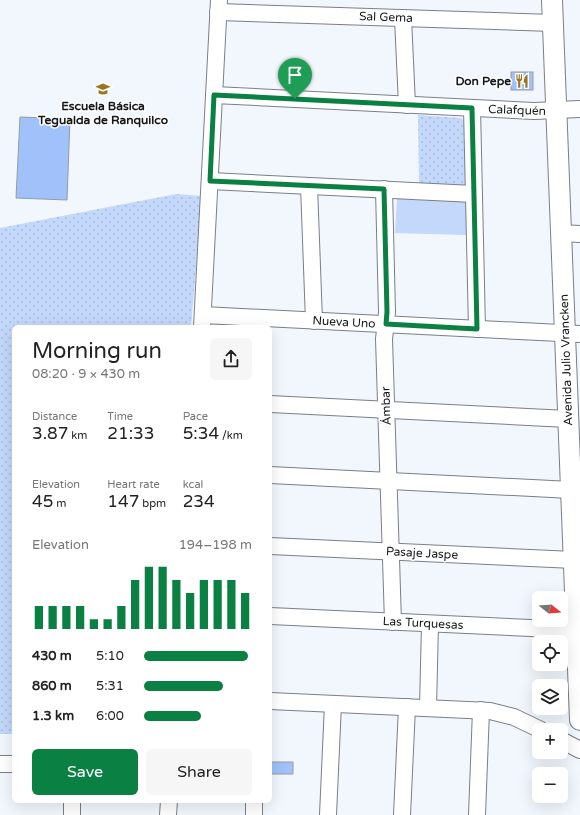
<!DOCTYPE html>
<meta charset="utf-8">
<style>
:root{--surface:#fff;--page:#f6f6f6;--text:#222;--muted:#767676;--accent:#0b8043}
body{margin:0;font-family:"Varela Round",sans-serif;background:var(--page);color:var(--text);height:100vh;display:flex;flex-direction:column;font-size:15px;white-space:nowrap}
*{box-sizing:border-box;margin:0}
p{font-size:13px;color:var(--muted)}
.icon{flex:none;width:22px;height:22px;fill:none;stroke:currentColor;stroke-width:2;stroke-linecap:round;stroke-linejoin:round}
.map{position:relative;flex:1;overflow:hidden}
.panel{position:absolute;left:12px;top:325px;width:260px;height:478px;display:flex;flex-direction:column;background:var(--surface);border-radius:6px;box-shadow:0 4px 16px #0002}
.panel>*{flex:none}
.needle{width:26px;rotate:107deg}
.tools{position:absolute;left:532px;top:591px;display:grid;gap:8px}
.tools a{display:grid;place-items:center;width:36px;height:36px;border-radius:6px;background:var(--surface);box-shadow:0 4px 16px #0002;font-size:20px}
.pin{position:absolute;display:grid;place-items:center;width:34px;height:34px;color:#fff;margin:-41px -17px;border-radius:50% 50% 50% 0;rotate:-45deg;box-shadow:0 0 4px #0007}
.pin .icon{rotate:45deg}
.round{display:grid;place-items:center;flex:none;width:42px;height:42px;border-radius:6px;background:var(--page)}
.overview{display:flex;align-items:center;justify-content:space-between;height:68px;padding:0 20px}
h1{font-size:22px;font-weight:600;line-height:30px}
.metrics{display:grid;grid-template-columns:repeat(3,1fr);gap:6px;height:68px;padding:4px 20px}
.metrics div{display:grid;align-content:center}
.metrics b{font-size:17px;font-weight:600}
.metrics small{font-size:11px;font-weight:400}
.metrics p{font-size:11px}
.chart{height:112px;padding:8px 20px}
.chart p{display:flex;justify-content:space-between}
.chart svg{width:100%;height:72px;margin-top:4px;stroke:var(--accent);stroke-width:6}
.action{display:flex;gap:8px;margin-top:auto;padding:8px 20px}
.action a{flex:1;height:46px;border-radius:6px;background:var(--accent);color:#fff;font-size:16px;font-weight:600;line-height:46px;text-align:center}
.action a+a{background:var(--page);color:var(--text)}
ul{padding:0 20px;list-style:none;font-size:13px}
li{display:grid;grid-template-columns:64px 48px 1fr;align-items:center;height:30px}
li i{height:10px;border-radius:5px;background:var(--accent)}
.map>svg:first-child{display:block}
.green{fill:url(#green-dots)}
.pitch{fill:#c3d8fb}
.building{fill:#a0c1f9;stroke:#969ca4}
.lines{fill:none;stroke-linecap:round;stroke-linejoin:round}
.minor-casing{stroke:#7a7f87;stroke-width:18}
.tertiary-casing{stroke:#7a7f87;stroke-width:22}
.minor{stroke:#fff;stroke-width:16}
.tertiary{stroke:#fff;stroke-width:20}
.route-casing{stroke:#fff;stroke-width:8}
.route{stroke:#0b8043;stroke-width:5}
.labels{text-anchor:middle;dominant-baseline:central;stroke-width:3;stroke-linejoin:round;paint-order:stroke}
.street-label{font-size:12px;fill:#15171a;stroke:#fff}
.poi-label{font-size:12px;font-weight:bold;fill:#15171a;stroke:#fff;text-anchor:end}
</style>
<div class="map">
<svg width="580" height="815" viewBox="0 0 580 815">
<defs>
<pattern id="green-dots" width="8" height="8" patternUnits="userSpaceOnUse"><rect width="8" height="8" fill="#c3d8fb"/><path d="M2 2h.1M6 6h.1" fill="none" stroke="#a7b9d7" stroke-width="1.8" stroke-linecap="round"/></pattern>
</defs>
<rect width="100%" height="100%" fill="#f2f7fe"/>
<g class="green">
<path d="M418,115L461,118L465,122L467,184L463,188L419,184Z"/>
<path d="M176,194L202,196L191,327H14V734H0V228Z"/>
</g>
<path class="pitch" d="M397,198L467,200L466,235L395,233Z"/>
<g class="building">
<rect x="511" y="72" width="22" height="18"/>
<path d="M20,117L70,119L67,200L16,198Z"/>
<rect x="270" y="762" width="23" height="12"/>
</g>
<g class="lines">
<defs>
<g id="minor">
<path d="M218,12L553,23"/>
<path d="M403,18L407,105"/>
<path d="M214,95L534,111L580,109"/>
<path d="M472,108L477,329"/>
<path d="M210,181L474,194"/>
<path d="M309,186L314,321"/>
<path d="M384,189L387,312L384,339L393,622"/>
<path d="M561,233L580,234"/>
<path d="M203,315L580,334"/>
<path d="M202,327L219,0"/>
<path d="M270,404L568,419"/>
<path d="M270,475L571,490"/>
<path d="M270,546L574,560"/>
<path d="M270,616L576,630"/>
<path d="M270,701L490,711L514,717L541,730"/>
<path d="M428,708L430,624"/>
<path d="M561,740L580,750"/>
<path d="M0,764H14"/>
<path d="M72,815V801"/>
<path d="M168,815L169,801"/>
<path d="M254,815V801"/>
<path d="M328,815L333,704"/>
<path d="M402,815L407,707"/>
<path d="M477,815L481,710"/>
</g>
<path id="tertiary" d="M552,0L580,720"/>
</defs>
<use href="#minor" class="minor-casing"/>
<use href="#tertiary" class="tertiary-casing"/>
<use href="#minor" class="minor"/>
<use href="#tertiary" class="tertiary"/>
</g>
<g class="lines">
<defs>
<path id="route" d="M214,95L472,108L477,329L386,324L387,312L384,189L210,181Z"/>
</defs>
<use href="#route" class="route-casing"/>
<use href="#route" class="route"/>
</g>
<defs>
<symbol id="restaurant-bare" viewBox="-9 -9 18 18"><path d="M-5-6h1v4h1v-4h1v4h1v-4h1v5L-1.5 .5V6h-2V.5L-5-1ZM5-6V6H3V1.5H1.5Q1.5-4 5-6Z" fill="#9c7421" stroke="#fff" stroke-width="2.5" paint-order="stroke"/></symbol>
<symbol id="school-bare" viewBox="-9 -9 18 18"><path d="M0-5L7-2L0 1L-7-2ZM-4 1L0 2.5L4 1V4Q0 6-4 4Z" fill="#9c7421" stroke="#fff" stroke-width="2.5" paint-order="stroke"/></symbol>
</defs>
<g fill-rule="evenodd">
<use href="#restaurant-bare" x="512" y="71" width="20" height="20"/>
<use href="#school-bare" x="93" y="79" width="20" height="20"/>
</g>
<g class="labels">
<g class="street-label">
<text transform="translate(386 17) rotate(2)">Sal Gema</text>
<text transform="translate(517 110) rotate(2)">Calafquén</text>
<text transform="translate(344 322) rotate(3)">Nueva Uno</text>
<text transform="translate(566 360) rotate(-92)">Avenida Julio Vrancken</text>
<text transform="translate(386 406) rotate(-92)">Ámbar</text>
<text transform="translate(422 553) rotate(3)">Pasaje Jaspe</text>
<text transform="translate(423 623) rotate(3)">Las Turquesas</text>
</g>
<g class="poi-label">
<text x="511" y="81">Don Pepe</text>
<text x="103" y="106" text-anchor="middle">Escuela Básica<tspan x="103" dy="14">Tegualda de Ranquilco</tspan></text>
</g>
</g>
</svg>
<div class="tools">
<a><svg class="needle" viewBox="-14 -14 28 28"><path d="M0-13l5 13h-10z" fill="#e53935"/><path d="M0 13l5-13h-10z" fill="#767676"/></svg></a>
<a><svg class="icon" aria-label="locate" viewBox="0 0 24 24"><circle cx="12" cy="12" r="6"/><path d="M12 2v4M12 18v4M2 12h4M18 12h4"/></svg></a>
<a><svg class="icon" aria-label="layers" viewBox="0 0 24 24"><path d="M12 4l9 5-9 5-9-5zM3 14l9 5 9-5"/></svg></a>
<a>+</a>
<a>−</a>
</div>
<div class="pin" style="left:295px;top:99px;background:#1e9e55"><svg class="icon" aria-label="arrive" viewBox="0 0 24 24"><path d="M6 21V4h12l-3 4 3 4H6"/></svg></div>
<section class="panel">
<div class="overview"><div><h1>Morning run</h1><p>08:20 · 9 × 430 m</p></div><a class="round"><svg class="icon" aria-label="share" viewBox="0 0 24 24"><path d="M12 15V3M7 8l5-5 5 5M5 13v7h14v-7"/></svg></a></div>
<div class="metrics">
<div><p>Distance</p><b>3.87<small> km</small></b></div>
<div><p>Time</p><b>21:33</b></div>
<div><p>Pace</p><b>5:34<small> /km</small></b></div>
</div>
<div class="metrics">
<div><p>Elevation</p><b>45<small> m</small></b></div>
<div><p>Heart rate</p><b>147<small> bpm</small></b></div>
<div><p>kcal</p><b>234</b></div>
</div>
<div class="chart"><p><span>Elevation</span>194–198 m</p>
<svg viewBox="0 0 160 44" preserveAspectRatio="none"><path d="M5 44V30M15 44V30M25 44V30M35 44V30M45 44V38M55 44V38M65 44V30M75 44V14M85 44V6M95 44V6M105 44V14M115 44V22M125 44V14M135 44V14M145 44V14M155 44V22"/></svg>
</div>
<ul>
<li><b>430 m</b>5:10<i style="width:96%"></i></li>
<li><b>860 m</b>5:31<i style="width:73%"></i></li>
<li><b>1.3 km</b>6:00<i style="width:53%"></i></li>
</ul>
<div class="action"><a>Save</a><a>Share</a></div>
</section>
</div>
